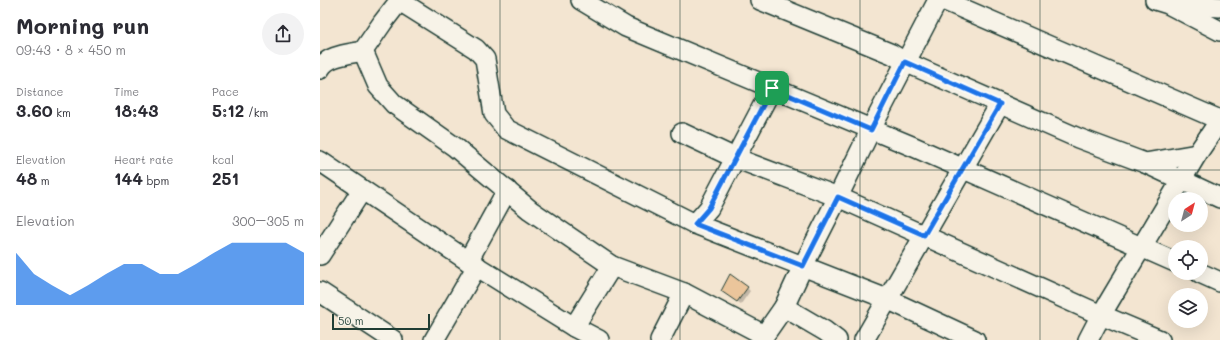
<!DOCTYPE html>
<meta charset="utf-8">
<style>
:root{--surface:#fff;--page:#f2f2f3;--text:#2b2b33;--muted:#7c7c81;--accent:#1a73e8}
body{margin:0;font-family:Mali,sans-serif;background:var(--page);color:var(--text);height:100vh;display:flex;flex-direction:column;font-size:15px;white-space:nowrap}
*{box-sizing:border-box;margin:0}
p{font-size:13px;color:var(--muted)}
.icon{flex:none;width:22px;height:22px;fill:none;stroke:currentColor;stroke-width:2;stroke-linecap:round;stroke-linejoin:round}
.map{position:relative;flex:1;overflow:hidden}
.sheet{display:flex;flex-direction:column;background:var(--surface);width:320px}
.sheet>*{flex:none}
.needle{width:26px;rotate:36deg}
.controls{position:absolute;left:848px;top:192px;display:grid;gap:8px}
.controls a{display:grid;place-items:center;width:40px;height:40px;border-radius:50%;background:var(--surface);box-shadow:0 4px 16px #0002;font-size:20px}
.scale{position:absolute;left:12px;bottom:10px;width:98px;box-sizing:border-box;padding-left:4px;border:2px solid #1f3d34;border-top:0;font-size:11px;line-height:14px;white-space:nowrap;color:#1f3d34;-webkit-text-stroke:3px #f7f3e8;paint-order:stroke}
.pin{position:absolute;display:grid;place-items:center;width:34px;height:34px;color:#fff;margin:-17px;border-radius:8px;box-shadow:0 2px 6px #0006}
.round{display:grid;place-items:center;flex:none;width:42px;height:42px;border-radius:21px;background:var(--page)}
.headline{display:flex;align-items:center;justify-content:space-between;height:68px;padding:0 16px}
h1{font-size:22px;font-weight:700;line-height:30px}
.metrics{display:grid;grid-template-columns:repeat(3,1fr);gap:6px;height:68px;padding:4px 16px}
.metrics div{display:grid;align-content:center}
.metrics b{font-size:17px;font-weight:700}
.metrics small{font-size:11px;font-weight:400}
.metrics p{font-size:11px}
.chart{height:112px;padding:8px 16px}
.chart p{display:flex;justify-content:space-between}
.chart svg{width:100%;height:72px;margin-top:4px;fill:var(--accent);opacity:.7}
main{display:flex;flex:1;min-height:0}
.map>svg:first-child{display:block}
.shadow{fill:#0003}
.building{fill:#ebc59b;stroke:#1f3d34}
.lines{fill:none;stroke-linecap:round;stroke-linejoin:round}
.minor-casing{stroke:#1f3d34;stroke-width:22}
.minor{stroke:#f7f3e8;stroke-width:19}
.route-casing{stroke:#fff;stroke-width:8}
.route{stroke:#1a73e8;stroke-width:5}
.grid{fill:none;stroke:#1f3d34;stroke-width:1;stroke-opacity:0.55}
</style>
<main>
<section class="sheet">
<div class="headline"><div><h1>Morning run</h1><p>09:43 · 8 × 450 m</p></div><a class="round"><svg class="icon" aria-label="share" viewBox="0 0 24 24"><path d="M12 15V3M7 8l5-5 5 5M5 13v7h14v-7"/></svg></a></div>
<div class="metrics">
<div><p>Distance</p><b>3.60<small> km</small></b></div>
<div><p>Time</p><b>18:43</b></div>
<div><p>Pace</p><b>5:12<small> /km</small></b></div>
</div>
<div class="metrics">
<div><p>Elevation</p><b>48<small> m</small></b></div>
<div><p>Heart rate</p><b>144<small> bpm</small></b></div>
<div><p>kcal</p><b>251</b></div>
</div>
<div class="chart"><p><span>Elevation</span>300–305 m</p>
<svg viewBox="0 0 160 44" preserveAspectRatio="none"><path d="M0 44V12L10 25L20 32L30 38L40 32L50 25L60 19L70 19L80 25L90 25L100 19L110 12L120 6L130 6L140 6L150 6L160 12V44z"/></svg>
</div>
</section>
<div class="map">
<svg width="900" height="340" viewBox="0 0 900 340">
<rect width="100%" height="100%" fill="#f3e5d1"/>
<filter id="ink" filterUnits="userSpaceOnUse"><feTurbulence type="fractalNoise" baseFrequency=".025" numOctaves="2"/><feDisplacementMap in="SourceGraphic" scale="8" xChannelSelector="R" yChannelSelector="G"/><feConvolveMatrix kernelMatrix="1 2 1 2 8 2 1 2 1" color-interpolation-filters="sRGB"/></filter>
<g filter="url(#ink)">
<path class="shadow" d="M427,288L430,291L421,304L406,294Z"/>
<path class="building" d="M410,274L428,287L417,302L401,291Z"/>
<g class="lines">
<defs>
<g id="minor">
<path d="M78,0L156,49L165,59L174,114L186,129L375,224"/>
<path d="M261,0L306,27L594,147L855,262"/>
<path d="M440,0L572,54L585,62L758,138L825,163L900,198"/>
<path d="M623,0L900,120"/>
<path d="M835,0L848,4L900,31"/>
<path d="M855,4L900,7"/>
<path d="M43,51L58,86L74,104L135,147L210,210L292,266L364,293L444,335"/>
<path d="M0,69C7,55 30,54 43,51L63,22L80,0"/>
<path d="M452,88L389,208L375,224L567,299L655,340"/>
<path d="M362,133L415,158L518,197L781,315L840,340"/>
<path d="M0,161L148,261L254,327L279,340"/>
<path d="M825,163L877,154"/>
<path d="M0,255L42,190"/>
<path d="M148,261L187,190"/>
<path d="M880,273L900,282"/>
<path d="M0,292L73,340"/>
<path d="M464,307L505,331L517,340"/>
<path d="M254,327L292,266"/>
<path d="M114,340L157,266"/>
<path d="M340,340L364,293"/>
<path d="M441,340L464,307L483,266L518,197L551,129L618,0"/>
<path d="M544,340L680,104"/>
<path d="M768,340L781,315L877,154L900,120"/>
</g>
</defs>
<use href="#minor" class="minor-casing"/>
<use href="#minor" class="minor"/>
</g>
</g>
<g class="lines" filter="url(#ink)">
<defs>
<path id="route" d="M585,62L680,104L604,235L518,197L483,266L375,224L389,208L452,88L551,130Z"/>
</defs>
<use href="#route" class="route-casing"/>
<use href="#route" class="route"/>
</g>
<path class="grid" d="M180,0V340M360,0V340M540,0V340M720,0V340M0,170H900"/>
</svg>
<div class="controls">
<a><svg class="needle" viewBox="-14 -14 28 28"><path d="M0-13l5 13h-10z" fill="#e53935"/><path d="M0 13l5-13h-10z" fill="#7c7c81"/></svg></a>
<a><svg class="icon" aria-label="locate" viewBox="0 0 24 24"><circle cx="12" cy="12" r="6"/><path d="M12 2v4M12 18v4M2 12h4M18 12h4"/></svg></a>
<a><svg class="icon" aria-label="layers" viewBox="0 0 24 24"><path d="M12 4l9 5-9 5-9-5zM3 14l9 5 9-5"/></svg></a>
</div>
<div class="scale">50 m</div>
<div class="pin" style="left:452px;top:88px;background:#1e9e55"><svg class="icon" aria-label="arrive" viewBox="0 0 24 24"><path d="M6 21V4h12l-3 4 3 4H6"/></svg></div>
</div>
</main>
